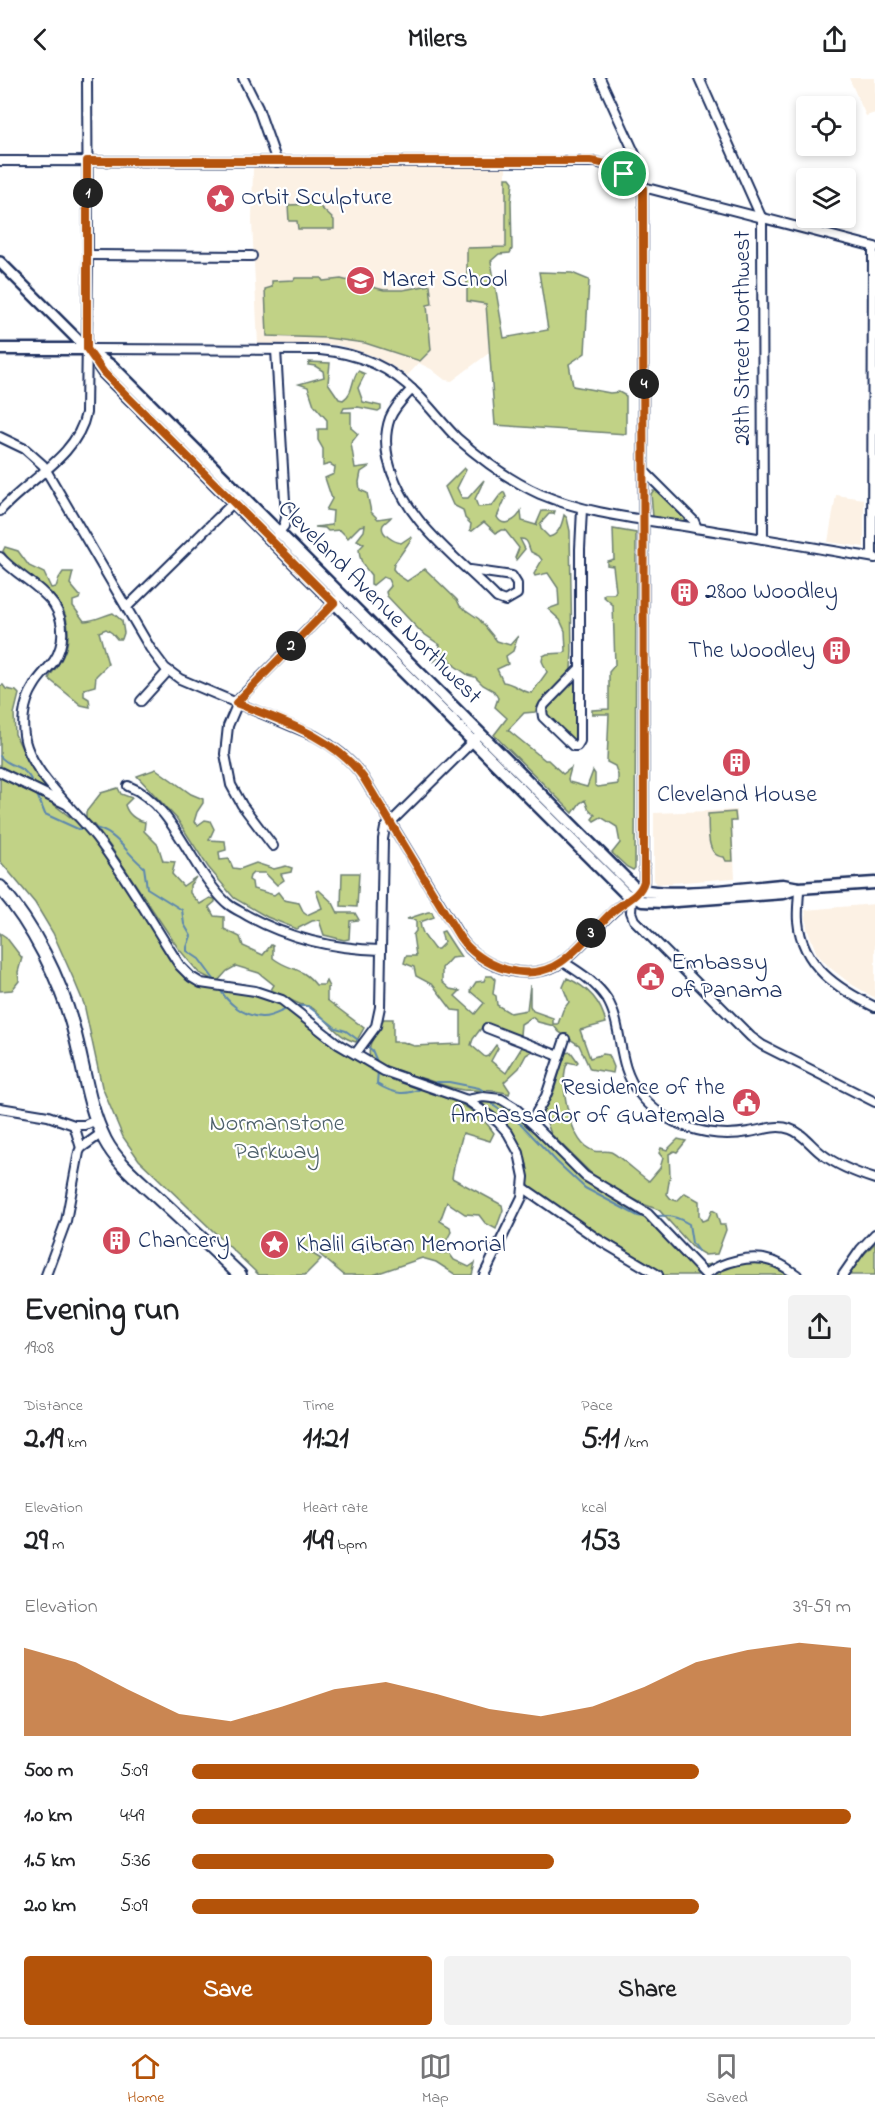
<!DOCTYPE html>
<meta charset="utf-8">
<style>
:root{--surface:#fff;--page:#f2f2f2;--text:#202124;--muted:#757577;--line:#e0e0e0;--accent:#b45309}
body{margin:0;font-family:"Indie Flower",sans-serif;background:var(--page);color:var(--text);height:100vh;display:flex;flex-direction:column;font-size:22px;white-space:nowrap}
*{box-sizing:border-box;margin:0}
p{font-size:20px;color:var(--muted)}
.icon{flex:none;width:33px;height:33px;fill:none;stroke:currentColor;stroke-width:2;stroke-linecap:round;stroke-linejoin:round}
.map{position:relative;height:1197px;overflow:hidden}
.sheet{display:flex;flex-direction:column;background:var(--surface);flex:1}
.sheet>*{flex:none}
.tools{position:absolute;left:796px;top:18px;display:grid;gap:12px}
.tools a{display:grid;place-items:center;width:60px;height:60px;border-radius:6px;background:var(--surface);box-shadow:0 3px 9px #0003;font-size:30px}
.pin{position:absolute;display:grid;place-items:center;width:51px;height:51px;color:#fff;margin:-26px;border:3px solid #fff;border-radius:50%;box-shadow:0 2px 6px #0007}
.km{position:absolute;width:30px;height:30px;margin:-15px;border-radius:50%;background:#222;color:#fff;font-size:16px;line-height:30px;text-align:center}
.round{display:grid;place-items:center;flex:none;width:63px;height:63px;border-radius:6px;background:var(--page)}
.headline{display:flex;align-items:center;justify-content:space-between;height:102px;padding:0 24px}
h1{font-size:33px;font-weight:800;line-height:45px}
.figures{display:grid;grid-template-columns:repeat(3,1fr);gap:9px;height:102px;padding:6px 24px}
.figures div{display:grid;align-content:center}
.figures b{font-size:30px;font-weight:800}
.figures small{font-size:16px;font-weight:400}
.figures p{font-size:16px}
.chart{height:168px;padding:12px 24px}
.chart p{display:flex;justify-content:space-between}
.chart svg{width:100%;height:108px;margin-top:6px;fill:var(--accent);opacity:.7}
.primary-button{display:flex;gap:12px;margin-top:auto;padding:12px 24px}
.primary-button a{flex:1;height:69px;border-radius:6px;background:var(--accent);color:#fff;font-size:24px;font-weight:800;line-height:69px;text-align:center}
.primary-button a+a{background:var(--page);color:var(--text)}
ul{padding:0 24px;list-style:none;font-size:20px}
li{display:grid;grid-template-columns:96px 72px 1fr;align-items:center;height:45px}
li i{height:15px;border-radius:8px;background:var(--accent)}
header{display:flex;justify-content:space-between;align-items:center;height:78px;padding:0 24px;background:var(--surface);font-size:27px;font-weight:800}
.tab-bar{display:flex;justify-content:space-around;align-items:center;height:84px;border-top:2px solid var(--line);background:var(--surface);font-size:16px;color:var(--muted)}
.tab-bar a{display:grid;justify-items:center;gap:3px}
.tab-bar .on{color:var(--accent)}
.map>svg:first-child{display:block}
.built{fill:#fcf1e4}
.green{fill:#c1d286;stroke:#6e8072;stroke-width:1.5}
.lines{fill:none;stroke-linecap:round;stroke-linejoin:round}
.stream{stroke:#5b87af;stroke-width:2}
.minor-casing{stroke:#1b2f5e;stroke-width:12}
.tertiary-casing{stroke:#1b2f5e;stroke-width:14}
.secondary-casing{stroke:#1b2f5e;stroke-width:15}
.primary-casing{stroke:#1b2f5e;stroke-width:16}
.minor{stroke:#fff;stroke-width:8}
.tertiary{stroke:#fff;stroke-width:9}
.secondary{stroke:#fff;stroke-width:10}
.primary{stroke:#fff;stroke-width:12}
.route-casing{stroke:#fff;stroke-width:12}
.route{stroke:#b45309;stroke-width:8}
.labels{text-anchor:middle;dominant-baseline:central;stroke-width:4.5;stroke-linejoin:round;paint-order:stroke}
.poi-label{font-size:24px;fill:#1b2f5e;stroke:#fff;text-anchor:start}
.street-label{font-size:24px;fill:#1b2f5e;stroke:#fff}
.park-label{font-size:24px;fill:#4d606a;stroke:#fff}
</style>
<header><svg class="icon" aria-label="back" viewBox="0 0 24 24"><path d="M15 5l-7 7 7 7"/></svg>Milers<svg class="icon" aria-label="share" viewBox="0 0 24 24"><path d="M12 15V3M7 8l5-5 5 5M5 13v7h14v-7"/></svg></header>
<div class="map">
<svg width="875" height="1197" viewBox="0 0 875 1197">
<rect width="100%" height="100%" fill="#fff"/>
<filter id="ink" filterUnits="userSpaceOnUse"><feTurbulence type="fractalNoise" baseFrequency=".0167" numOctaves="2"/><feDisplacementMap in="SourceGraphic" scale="12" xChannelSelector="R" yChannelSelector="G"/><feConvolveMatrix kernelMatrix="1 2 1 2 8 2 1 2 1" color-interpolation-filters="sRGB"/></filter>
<g filter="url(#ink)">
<g class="built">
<path d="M849,0H875V35L866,38Z"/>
<path d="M253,88H506V169L467,170L486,226L489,275L452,303L445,302L431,291L419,285L407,298L396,290L368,276L338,267L316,266L258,267L252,143Z"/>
<path d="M836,417L864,421V469L828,464Z"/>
<path d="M737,732V743L732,744L735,800L657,806L654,802V735Z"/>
<path d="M875,826V920L851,906L829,889L817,876L807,850L805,832Z"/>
</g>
<g class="green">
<path d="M506,100H510L513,104L511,124L512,171L510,175L499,176L491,183L504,260L548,252L539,194L572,195L589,202L585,275L569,286L573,308L610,315L619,314L626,318V356L495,347L486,226L467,223V170L506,169Z"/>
<path d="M317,126L334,142V151H298L297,143H289L288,127Z"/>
<path d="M295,200H321L323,203L341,201L384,212H403L430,207L432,226L427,227L431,272L420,283L365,265L327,260L267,258L265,211L272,209V203L294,202Z"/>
<path d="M309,284L330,285L328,305L339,321L343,322C354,315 351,302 358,293L365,296L358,310L363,324L381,328V331L378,333L358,329L344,330L342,334H351V350L358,356L351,365L355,390L370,388L361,394L359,404L360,412L367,415L371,434L378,441L391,439C389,442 385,444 383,447C379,456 395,464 401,465L410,459L412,460L394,486L393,491L398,497L407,503L425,491L457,522L460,528L479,541L497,563L510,567L518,558L513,573L506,578L508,586L497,591L503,604C514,605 521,614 532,615L547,594L542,583L543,578L547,576L564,575L566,573L565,553L560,542L548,531L559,527L558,510L548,495L535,498L534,496L542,482L539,478L531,474C528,469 529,460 520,461L525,471L516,482L515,480L519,470L505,452H501L496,455L484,444L472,453L470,452L471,446L465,440L463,432L453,427L445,409L464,390L466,392L457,410L462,420H468L484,402L475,421L478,429L492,428L500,417L504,414L506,419L497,439C503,451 517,442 521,433L522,443L536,447L542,433H555L554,436H549L540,446L541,451L549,459C559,457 562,446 564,437L567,440L570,453L572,573L571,591L567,598L538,627L535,634L524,635L508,652L545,682H548L563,696L571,690L568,701L569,704L587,709L593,693L595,696V707L598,709L618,706V697L615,688L607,684L609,636H592V632L609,631V594L615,587L613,527L603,518L605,516H614L616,513L613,488L607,487V483L614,481L613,451L636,455L635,790L633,792L627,789L612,775L620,765L617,749L601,739L594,743L592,741L595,737L588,730L585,722L580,725L573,735L494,657L507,640L495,629L498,620L494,613L483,607L475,599L468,597L455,588L447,577H441L434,583V580L440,574V567L421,554L387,518L386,514L391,508L388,501L383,499L373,507L371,506V497C364,488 359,483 359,471L364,466L357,462L364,453L365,447L360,448L348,460L340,452L328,453L325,450L315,449L332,447L333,433L326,432L332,421L325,400L334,396L335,389L330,386L323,388V371L318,362V351H327V342L314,327L308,309L299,306L324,299L323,293L315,288L308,287Z"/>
<path d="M653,413H656L684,439V444L653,439L651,416Z"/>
<path d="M5,469L18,473L29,488L44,495L51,510L56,509L59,500L63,494H73L70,506L80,518L79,521L73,523V528L84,543C94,543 102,538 113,535L122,543L124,555L122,561H117L112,555L106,551L99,554L108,586L96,598L95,608L84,611V618L89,621L90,629L81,627L49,601C50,596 53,594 56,590C62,581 68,569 68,559C71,509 23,506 3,473Z"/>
<path d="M574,603H577V662L572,663L546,635L549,628Z"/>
<path d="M3,607L6,611L16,613L19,616L14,636L15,656L27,681L42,698L52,725L87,752L122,802L169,881L186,902L201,909L254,915L283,924L295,936C334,959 372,985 412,1006C443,1022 473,1023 494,1055L490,1063L463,1055C459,1071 454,1084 452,1100L502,1127L503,1132L496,1151L485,1145L479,1137L465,1136L447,1124L440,1143L450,1149L451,1154L444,1167L437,1171V1175H449L454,1182L469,1189L475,1185L472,1197H456L436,1184L422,1180L373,1197H344L311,1169L308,1173L321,1181L305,1197H259L139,1082L123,1059L102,1009L84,926L74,902L53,855L35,825L0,783V608Z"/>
<path d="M156,691L191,716L203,721V725L197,734L194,744L198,747L205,742L210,743L214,751L209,762L225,763L226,772L219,774L220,782L229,781L233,790L240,791L256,785L274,791L286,788L292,790L291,794L281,796L284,802L277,807L265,795H253L250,798L249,802L252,804L253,811L274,817L278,814L284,822L299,825L304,835L307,837L322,830L316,813L319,812L333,825L338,835H355L359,842L350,843L349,861L344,862L324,857L319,842L312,843L297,851L267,839L234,820L208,789L177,741L137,698Z"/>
<path d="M118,710L121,716L132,720L125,727C128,737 136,742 145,744L144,753L158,767L163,783L175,784L172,796L183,808L196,799L190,807V815L200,826L210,820L215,821V824L209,829L214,838L224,839V851L240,859L243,868L263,877L271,867L273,868V880C291,894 300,887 316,907H324L326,903L329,909L327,910V922L364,950L356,964C338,960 329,943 315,932C309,927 303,928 297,925C289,921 280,916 271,912L274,907L259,895L236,888L227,893L217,904L199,895L178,870L110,768L94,747L86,740V734L101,715Z"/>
<path d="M735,734L736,743H731L733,783H726L724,779C705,779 709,750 708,736Z"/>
<path d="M342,795H359L357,829L341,828Z"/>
<path d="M428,834H432L434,839L420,844C421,856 427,861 434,871H438L444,865L441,854L444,853L461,879L451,880L442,890V904L450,911L460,913L455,918L475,936L484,925L470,913L476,904L484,903L486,898H492L495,901L493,916L496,918L497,927L510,935L527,932L530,907V928L533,933L553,940V946H558L563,932L569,924L563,909L567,900C588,909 601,923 606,945L580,952L590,980L603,976L609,977L614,989L613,995L590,991L579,967L559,954L554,948L538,944L532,939L521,946L520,957L506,954L485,945L473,961L471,967L485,979L488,978L496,967L498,970L491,983L506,995L522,969L534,972L526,977L519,990L504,1004L510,1013L509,1016C494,1011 479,1013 463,1012C447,1010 433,1003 418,999C400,994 385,992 370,981C366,962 378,958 383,941H393V964H403L414,968L461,966V933L452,932L433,907L416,898L414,889L404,885L406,878H416L413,857L416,853V842L407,841Z"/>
<path d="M0,855L6,859L22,880L18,894L19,903L12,912L0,913Z"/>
<path d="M571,974L578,984L576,986L568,984C558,1001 569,1055 585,1068C598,1078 600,1071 611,1074C617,1076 641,1098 649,1103L660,1090L663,1080L659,1075L661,1070L667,1072L678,1061L686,1063L677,1074L674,1073L669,1076L670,1098L667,1116L671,1121L677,1123L685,1115L699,1123V1138L702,1143L708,1141L712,1132L716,1134L720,1147H725L726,1152L717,1176L705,1177L693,1170L659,1132L643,1126L599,1103L551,1056L543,1034L554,1013L565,975Z"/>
<path d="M485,1023H494L506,1028L540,1057L583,1100L612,1120L642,1134L702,1197H664L631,1180L623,1170L601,1158L526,1106L527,1087L517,1063L489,1036L482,1024Z"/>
<path d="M875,1165V1197H844Z"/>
<path d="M756,1179L797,1197H711L705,1187Z"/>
</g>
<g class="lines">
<g class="stream">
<path d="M0,678C11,692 25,684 34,708"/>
<path d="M36,714L45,736L78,751L87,750"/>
<path d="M93,750C115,752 127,776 144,789L147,810L182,832L184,846L191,858L187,869V873L199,881L216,904"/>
<path d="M219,909C226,924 243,938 261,939C270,940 281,933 289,930"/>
<path d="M294,928H308L336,950L346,953L361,964"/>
<path d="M365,967L372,972L378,986"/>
<path d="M378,992L377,1006C395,1017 406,1018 425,1009"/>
<path d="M430,1007L437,1004H449L479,1010L487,1015L494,1028L522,1047L557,1084L585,1110L638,1138L648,1140"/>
<path d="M653,1139C666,1136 678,1139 689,1146L692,1165L698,1173"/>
</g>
<defs>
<g id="minor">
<path d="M243,0L258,30L277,84"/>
<path d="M699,0L762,141L763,461"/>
<path d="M0,83L596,84L616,90L643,109L875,169"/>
<path d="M88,177L252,178"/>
<path d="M89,271L320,272C357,275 391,289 417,316C431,330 443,346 457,360C482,382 509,402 540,416C590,437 642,441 695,450C755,459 815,470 875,480"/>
<path d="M276,272L286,440L284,448L277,456"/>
<path d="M412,311C404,320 395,328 390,340C385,354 385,367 388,381C402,442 456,478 497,520L505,523L517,516V506L512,498L470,492"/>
<path d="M0,359L25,371L43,387L150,570L165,590L180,601L315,658C334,668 350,681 363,699L462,862C483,891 530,906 562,884C580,871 595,850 612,835C622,824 640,819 644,803L643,109L639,85L600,0"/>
<path d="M644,393L694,443L697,450"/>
<path d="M0,433C28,401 77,379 86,335L88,177L87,0"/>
<path d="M0,479C16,497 41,508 54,527C65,544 65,566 54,583C47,592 39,599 34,608C23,625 20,649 27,669C39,702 74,731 96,759C127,799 152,845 180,888L191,899L201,905L255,913L282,922L338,966L384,993L467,1022L483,1019L501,1021L514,1029L537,1050L585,1098L648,1136L706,1197"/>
<path d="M872,479L873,169"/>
<path d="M127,529L237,421"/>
<path d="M580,590L544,627L542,632L543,639L573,668H577L580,663V471L582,431"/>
<path d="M141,623L168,593"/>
<path d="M0,694L68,727"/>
<path d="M128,708C161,720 181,762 199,790C207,802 217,817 228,826C234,831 242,834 248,838C288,860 335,871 381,872"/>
<path d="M273,768L242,727L231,707L225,676L228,648L240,620L336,523"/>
<path d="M799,810C799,821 797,832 798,843C802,888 838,911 875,929"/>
<path d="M632,820L631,834L634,842L751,959L762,967L875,1024"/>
<path d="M562,883C579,894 596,904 607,921C624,949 616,987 639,1015C664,1048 709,1061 749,1054C763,1052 776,1046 790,1051C803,1055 811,1068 822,1076C838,1088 856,1095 875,1101"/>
<path d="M487,950L559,978"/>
<path d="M356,975L376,948L380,929L383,761L385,750L475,661"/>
<path d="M467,1022L498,1044L508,1055L519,1075L524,1099L522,1119L484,1197"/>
<path d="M0,1030L48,1038L74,1047H85L96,1042"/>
<path d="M531,1044L546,1018L565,961"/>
<path d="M74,1047L81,1070"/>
<path d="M524,1110L599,1162L658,1197"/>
<path d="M706,1196C722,1184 751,1176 771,1183C781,1185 789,1192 797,1197"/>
<path d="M46,1197L66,1143L79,1074L81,1070L102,1055"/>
<path d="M843,1197L861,1171L875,1156"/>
</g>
<path id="tertiary" d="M0,184L87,271"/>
<g id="secondary">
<path d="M0,271H87"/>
<path d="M87,271L113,289L633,808C656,823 752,809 783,807L799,810L875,805"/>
<path d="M91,276L104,295L626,816L642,823L663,824L784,815L798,810"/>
</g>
<path id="primary" d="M0,809C34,849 59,899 73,949C84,988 87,1026 105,1062C117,1085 139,1102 157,1119C185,1145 213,1171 240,1197"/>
</defs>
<use href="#minor" class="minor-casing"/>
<use href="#tertiary" class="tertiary-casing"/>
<use href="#secondary" class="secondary-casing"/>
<use href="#primary" class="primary-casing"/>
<use href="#minor" class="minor"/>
<use href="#tertiary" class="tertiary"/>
<use href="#secondary" class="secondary"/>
<use href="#primary" class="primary"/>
</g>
</g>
<g class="lines" filter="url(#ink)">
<defs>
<path id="route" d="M87,83H590C616,85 622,98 643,110L644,803C640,819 622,824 611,835C595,850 580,871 561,884C528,907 480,889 459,858L363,699C333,658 282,643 236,625L334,525L104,295L87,271Z"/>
</defs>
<use href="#route" class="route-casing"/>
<use href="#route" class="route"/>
</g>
<defs>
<symbol id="sight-disc" viewBox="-11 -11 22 22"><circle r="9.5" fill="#d1495b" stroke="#fff"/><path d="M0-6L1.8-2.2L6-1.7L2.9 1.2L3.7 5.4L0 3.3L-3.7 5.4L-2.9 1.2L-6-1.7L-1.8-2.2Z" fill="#fff"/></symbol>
<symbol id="school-disc" viewBox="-11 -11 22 22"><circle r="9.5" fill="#d1495b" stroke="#fff"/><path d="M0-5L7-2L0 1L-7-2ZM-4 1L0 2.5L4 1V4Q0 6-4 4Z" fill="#fff"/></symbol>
<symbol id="building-disc" viewBox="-11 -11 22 22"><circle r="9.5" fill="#d1495b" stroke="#fff"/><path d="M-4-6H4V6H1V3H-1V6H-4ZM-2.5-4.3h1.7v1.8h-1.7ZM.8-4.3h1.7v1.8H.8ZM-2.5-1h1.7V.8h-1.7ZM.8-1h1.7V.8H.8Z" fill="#fff"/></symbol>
<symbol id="civic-disc" viewBox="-11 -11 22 22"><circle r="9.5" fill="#d1495b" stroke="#fff"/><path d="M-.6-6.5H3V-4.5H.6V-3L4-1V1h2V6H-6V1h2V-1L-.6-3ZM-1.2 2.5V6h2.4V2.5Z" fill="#fff"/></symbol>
</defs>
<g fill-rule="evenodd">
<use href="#sight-disc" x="204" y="104" width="33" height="33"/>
<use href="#school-disc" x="344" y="186" width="33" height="33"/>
<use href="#building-disc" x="668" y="498" width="33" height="33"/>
<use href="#building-disc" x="820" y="556" width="33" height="33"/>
<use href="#building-disc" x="720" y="668" width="33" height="33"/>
<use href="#civic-disc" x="634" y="882" width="33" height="33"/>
<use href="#civic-disc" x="730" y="1008" width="33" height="33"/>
<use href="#building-disc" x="100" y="1146" width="33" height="33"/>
<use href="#sight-disc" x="258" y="1150" width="33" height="33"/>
</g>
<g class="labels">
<g class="poi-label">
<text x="241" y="120">Orbit Sculpture</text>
<text x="382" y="202">Maret School</text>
<text x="705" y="514">2800 Woodley</text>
<text x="815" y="573" text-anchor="end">The Woodley</text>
<text x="737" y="717" text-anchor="middle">Cleveland House</text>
<text x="671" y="885">Embassy<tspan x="671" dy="28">of Panama</tspan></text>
<text x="725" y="1010" text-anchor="end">Residence of the<tspan x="725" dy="28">Ambassador of Guatemala</tspan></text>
<text x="138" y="1163">Chancery</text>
<text x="296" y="1167">Khalil Gibran Memorial</text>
</g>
<g class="street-label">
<text transform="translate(743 260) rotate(-90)">28th Street Northwest</text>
<text transform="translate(379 525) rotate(45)">Cleveland Avenue Northwest</text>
</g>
<g class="park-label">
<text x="277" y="1046">Normanstone<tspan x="277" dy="28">Parkway</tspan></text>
</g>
</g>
</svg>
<div class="tools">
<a><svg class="icon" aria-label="locate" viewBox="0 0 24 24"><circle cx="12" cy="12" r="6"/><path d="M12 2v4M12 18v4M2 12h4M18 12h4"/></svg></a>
<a><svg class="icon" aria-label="layers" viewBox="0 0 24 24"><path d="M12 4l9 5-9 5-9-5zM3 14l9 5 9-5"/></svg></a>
</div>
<div class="pin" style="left:624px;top:96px;background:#1e9e55"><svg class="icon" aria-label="arrive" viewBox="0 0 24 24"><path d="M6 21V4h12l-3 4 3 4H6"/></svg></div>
<b class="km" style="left:88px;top:115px">1</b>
<b class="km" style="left:291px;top:568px">2</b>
<b class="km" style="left:591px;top:855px">3</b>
<b class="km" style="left:644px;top:306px">4</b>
</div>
<section class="sheet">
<div class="headline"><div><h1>Evening run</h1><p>19:08</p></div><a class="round"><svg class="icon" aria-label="share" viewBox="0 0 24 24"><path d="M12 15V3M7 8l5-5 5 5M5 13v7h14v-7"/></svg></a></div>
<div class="figures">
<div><p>Distance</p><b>2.19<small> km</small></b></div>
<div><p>Time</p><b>11:21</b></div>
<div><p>Pace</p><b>5:11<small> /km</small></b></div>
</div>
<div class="figures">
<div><p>Elevation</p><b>29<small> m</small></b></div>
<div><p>Heart rate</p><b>149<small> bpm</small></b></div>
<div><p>kcal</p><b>153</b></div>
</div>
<div class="chart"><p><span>Elevation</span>39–59 m</p>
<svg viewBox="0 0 160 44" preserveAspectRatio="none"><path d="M0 44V8L10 14L20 25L30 35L40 38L50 32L60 25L70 22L80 27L90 33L100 36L110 32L120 24L130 14L140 9L150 6L160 8V44z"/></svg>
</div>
<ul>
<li><b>500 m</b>5:09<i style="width:77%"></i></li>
<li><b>1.0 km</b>4:49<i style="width:100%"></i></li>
<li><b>1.5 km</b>5:36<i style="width:55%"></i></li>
<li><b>2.0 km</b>5:09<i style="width:77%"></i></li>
</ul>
<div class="primary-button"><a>Save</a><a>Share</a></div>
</section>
<nav class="tab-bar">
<a class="on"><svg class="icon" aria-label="home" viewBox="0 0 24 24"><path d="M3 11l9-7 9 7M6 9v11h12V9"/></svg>Home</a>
<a><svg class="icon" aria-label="map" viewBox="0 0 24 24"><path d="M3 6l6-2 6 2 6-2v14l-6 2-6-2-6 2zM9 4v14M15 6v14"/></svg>Map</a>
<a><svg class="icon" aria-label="saved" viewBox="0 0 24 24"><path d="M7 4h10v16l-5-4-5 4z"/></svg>Saved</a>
</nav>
